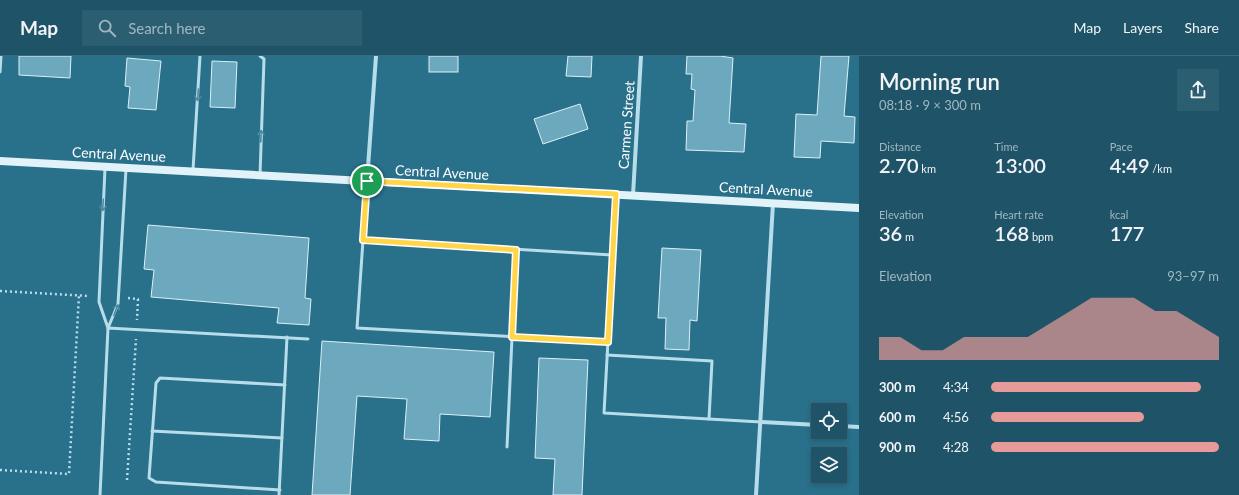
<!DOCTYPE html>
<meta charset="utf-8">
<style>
:root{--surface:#1f5468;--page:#2c5e71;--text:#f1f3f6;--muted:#a1b7c0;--line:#3c6a7c;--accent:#e69b98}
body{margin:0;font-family:Lato,sans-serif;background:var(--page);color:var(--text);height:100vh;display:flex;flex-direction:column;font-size:15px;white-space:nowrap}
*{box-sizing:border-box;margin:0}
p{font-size:13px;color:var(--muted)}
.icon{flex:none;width:22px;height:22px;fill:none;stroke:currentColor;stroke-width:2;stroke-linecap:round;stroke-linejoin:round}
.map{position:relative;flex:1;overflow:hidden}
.side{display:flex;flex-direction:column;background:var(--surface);width:380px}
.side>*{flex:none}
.controls{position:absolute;left:811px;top:347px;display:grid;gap:8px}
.controls a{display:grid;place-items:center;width:36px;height:36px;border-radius:0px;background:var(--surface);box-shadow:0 2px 6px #0003,0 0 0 1px var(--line);font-size:20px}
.pin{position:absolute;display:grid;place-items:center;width:34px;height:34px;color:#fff;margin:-17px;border:2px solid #fff;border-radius:50%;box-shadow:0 1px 4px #0007}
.round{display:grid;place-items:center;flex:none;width:42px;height:42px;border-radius:0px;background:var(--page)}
.headline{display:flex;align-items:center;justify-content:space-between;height:68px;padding:0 20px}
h1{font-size:22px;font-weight:600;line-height:30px}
.metrics{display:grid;grid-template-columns:repeat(3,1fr);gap:6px;height:68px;padding:4px 20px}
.metrics div{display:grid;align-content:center}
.metrics b{font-size:20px;font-weight:600}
.metrics small{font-size:11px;font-weight:400}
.metrics p{font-size:11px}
.chart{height:112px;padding:8px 20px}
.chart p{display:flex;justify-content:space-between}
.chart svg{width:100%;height:72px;margin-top:4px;fill:var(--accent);opacity:.7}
ul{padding:0 20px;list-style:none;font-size:13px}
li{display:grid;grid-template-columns:64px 48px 1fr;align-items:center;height:30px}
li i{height:10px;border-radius:5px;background:var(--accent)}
header{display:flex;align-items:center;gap:24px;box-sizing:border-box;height:56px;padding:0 20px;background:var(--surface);border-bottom:1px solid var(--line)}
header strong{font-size:19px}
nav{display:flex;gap:22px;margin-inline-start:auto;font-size:14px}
.search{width:280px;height:36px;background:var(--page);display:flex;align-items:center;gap:10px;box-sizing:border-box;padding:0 14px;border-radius:0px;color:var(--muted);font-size:15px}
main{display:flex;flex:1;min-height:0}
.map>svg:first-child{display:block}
.building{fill:#6ca9be;stroke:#dbf0f7}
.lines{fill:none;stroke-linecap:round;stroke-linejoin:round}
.path{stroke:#b7ddea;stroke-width:2.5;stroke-dasharray:2 3;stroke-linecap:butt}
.lane{stroke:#b7ddea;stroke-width:3}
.street{stroke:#b7ddea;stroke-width:4}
.secondary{stroke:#e1f2f8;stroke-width:8}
.oneway{stroke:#4c8ba3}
.route-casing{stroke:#fff;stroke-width:8}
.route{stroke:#ffd54a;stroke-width:5}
.labels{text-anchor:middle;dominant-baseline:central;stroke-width:4;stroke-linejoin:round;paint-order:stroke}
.street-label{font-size:14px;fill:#fff;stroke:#29708b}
</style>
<header>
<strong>Map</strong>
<div class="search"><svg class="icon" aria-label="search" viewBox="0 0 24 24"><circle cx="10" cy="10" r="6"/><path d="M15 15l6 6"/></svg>Search here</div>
<nav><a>Map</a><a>Layers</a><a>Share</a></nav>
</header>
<main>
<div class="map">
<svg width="859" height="439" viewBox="0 0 859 439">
<rect width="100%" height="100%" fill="#29708b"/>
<g class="building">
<path d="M19,0H71L70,22L19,19Z"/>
<rect x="429" y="0" width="29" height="16"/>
<path d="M568,0H592L591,21L566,20Z"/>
<path d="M687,0H720L733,2L729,67L746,68L744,96L686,94L687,65H693L695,34L691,33L692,18H686Z"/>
<path d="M821,0H849L844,60L855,61L854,87L821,85L820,102L794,101L796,58L817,59Z"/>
<path d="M127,2L161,5L156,54L128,52L130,31L125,30Z"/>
<path d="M212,5L237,6L235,52L210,51Z"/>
<path d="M580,48L588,73L543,88L534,63Z"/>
<path d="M148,169L309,182L305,242L311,243L309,269L277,267L279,252L151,241L154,214L144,213Z"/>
<path d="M662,192L701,194L697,265L690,264L689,294L665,293L666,262H658Z"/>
<path d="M322,285L494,296L490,361L440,358L439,385L404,383L407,343L357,340L350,439H312Z"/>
<path d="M539,302L588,304L582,439H553L555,403L535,402Z"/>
</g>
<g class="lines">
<g class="path">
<path d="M0,235L89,240"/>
<path d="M128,242L138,243L137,264"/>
<path d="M0,414L69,418L79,239"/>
<path d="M127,424L136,283"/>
</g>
<g class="lane">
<path d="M260,0L264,3L260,119"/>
<path d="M0,16L1,0"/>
<path d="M105,112L99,246L108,272L118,248L126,113"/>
<path d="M193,114L200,0"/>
<path d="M367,126L363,184L612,199"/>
<path d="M616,140L604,357L761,366"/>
<path d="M363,184L357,272L607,286"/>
<path d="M607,299L712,305L709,363"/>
<path d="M152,375L282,382"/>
<path d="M507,391L516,194"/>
<path d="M280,434L156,426L149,422L156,327L160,322L285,329"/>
<path d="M100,439L108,272L308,283"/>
<path d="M279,439L287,281"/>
</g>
<g class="street">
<path d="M367,125L376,0"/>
<path d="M633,139L641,0"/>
<path d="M761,366L818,369"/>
<path d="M840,370L859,371"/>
<path d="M756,439L773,147"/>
</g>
<path class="secondary" d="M0,105L859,152"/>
</g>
<defs><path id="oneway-shaft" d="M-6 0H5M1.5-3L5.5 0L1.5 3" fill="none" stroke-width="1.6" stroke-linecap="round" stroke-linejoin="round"/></defs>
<g class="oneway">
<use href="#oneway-shaft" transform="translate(198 39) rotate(94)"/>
<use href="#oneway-shaft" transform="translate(261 80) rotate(-88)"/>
<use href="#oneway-shaft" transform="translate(103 149) rotate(93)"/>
<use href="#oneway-shaft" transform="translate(116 254) rotate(-68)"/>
</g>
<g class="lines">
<defs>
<path id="route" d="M367,125L616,138L608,286L512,281L516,194L363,184Z"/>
</defs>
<use href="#route" class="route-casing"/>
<use href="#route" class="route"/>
</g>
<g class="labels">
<g class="street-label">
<text transform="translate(626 69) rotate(-86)">Carmen Street</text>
<text transform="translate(119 98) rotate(3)">Central Avenue</text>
<text transform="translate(442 116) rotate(3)">Central Avenue</text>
<text transform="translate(766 133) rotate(3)">Central Avenue</text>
</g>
</g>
</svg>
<div class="controls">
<a><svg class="icon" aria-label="locate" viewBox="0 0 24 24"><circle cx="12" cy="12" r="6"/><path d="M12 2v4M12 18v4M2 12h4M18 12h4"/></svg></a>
<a><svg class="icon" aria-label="layers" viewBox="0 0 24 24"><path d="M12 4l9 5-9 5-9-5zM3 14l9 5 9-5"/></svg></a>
</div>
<div class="pin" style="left:367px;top:125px;background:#1e9e55"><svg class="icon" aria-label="arrive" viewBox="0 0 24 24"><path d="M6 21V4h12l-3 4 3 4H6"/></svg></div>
</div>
<section class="side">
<div class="headline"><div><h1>Morning run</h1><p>08:18 · 9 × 300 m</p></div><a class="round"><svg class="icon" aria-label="share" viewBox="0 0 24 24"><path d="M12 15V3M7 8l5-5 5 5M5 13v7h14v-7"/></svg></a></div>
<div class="metrics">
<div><p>Distance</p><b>2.70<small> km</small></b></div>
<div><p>Time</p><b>13:00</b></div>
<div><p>Pace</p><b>4:49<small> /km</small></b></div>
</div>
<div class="metrics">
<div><p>Elevation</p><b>36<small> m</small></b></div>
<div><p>Heart rate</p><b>168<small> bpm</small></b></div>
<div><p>kcal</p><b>177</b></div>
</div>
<div class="chart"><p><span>Elevation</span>93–97 m</p>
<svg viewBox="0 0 160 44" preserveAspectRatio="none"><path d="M0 44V30L10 30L20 38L30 38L40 30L50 30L60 30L70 30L80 22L90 14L100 6L110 6L120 6L130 14L140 14L150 22L160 30V44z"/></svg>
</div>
<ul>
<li><b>300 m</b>4:34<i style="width:92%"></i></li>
<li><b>600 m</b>4:56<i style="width:67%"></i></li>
<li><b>900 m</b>4:28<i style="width:100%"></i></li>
</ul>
</section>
</main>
